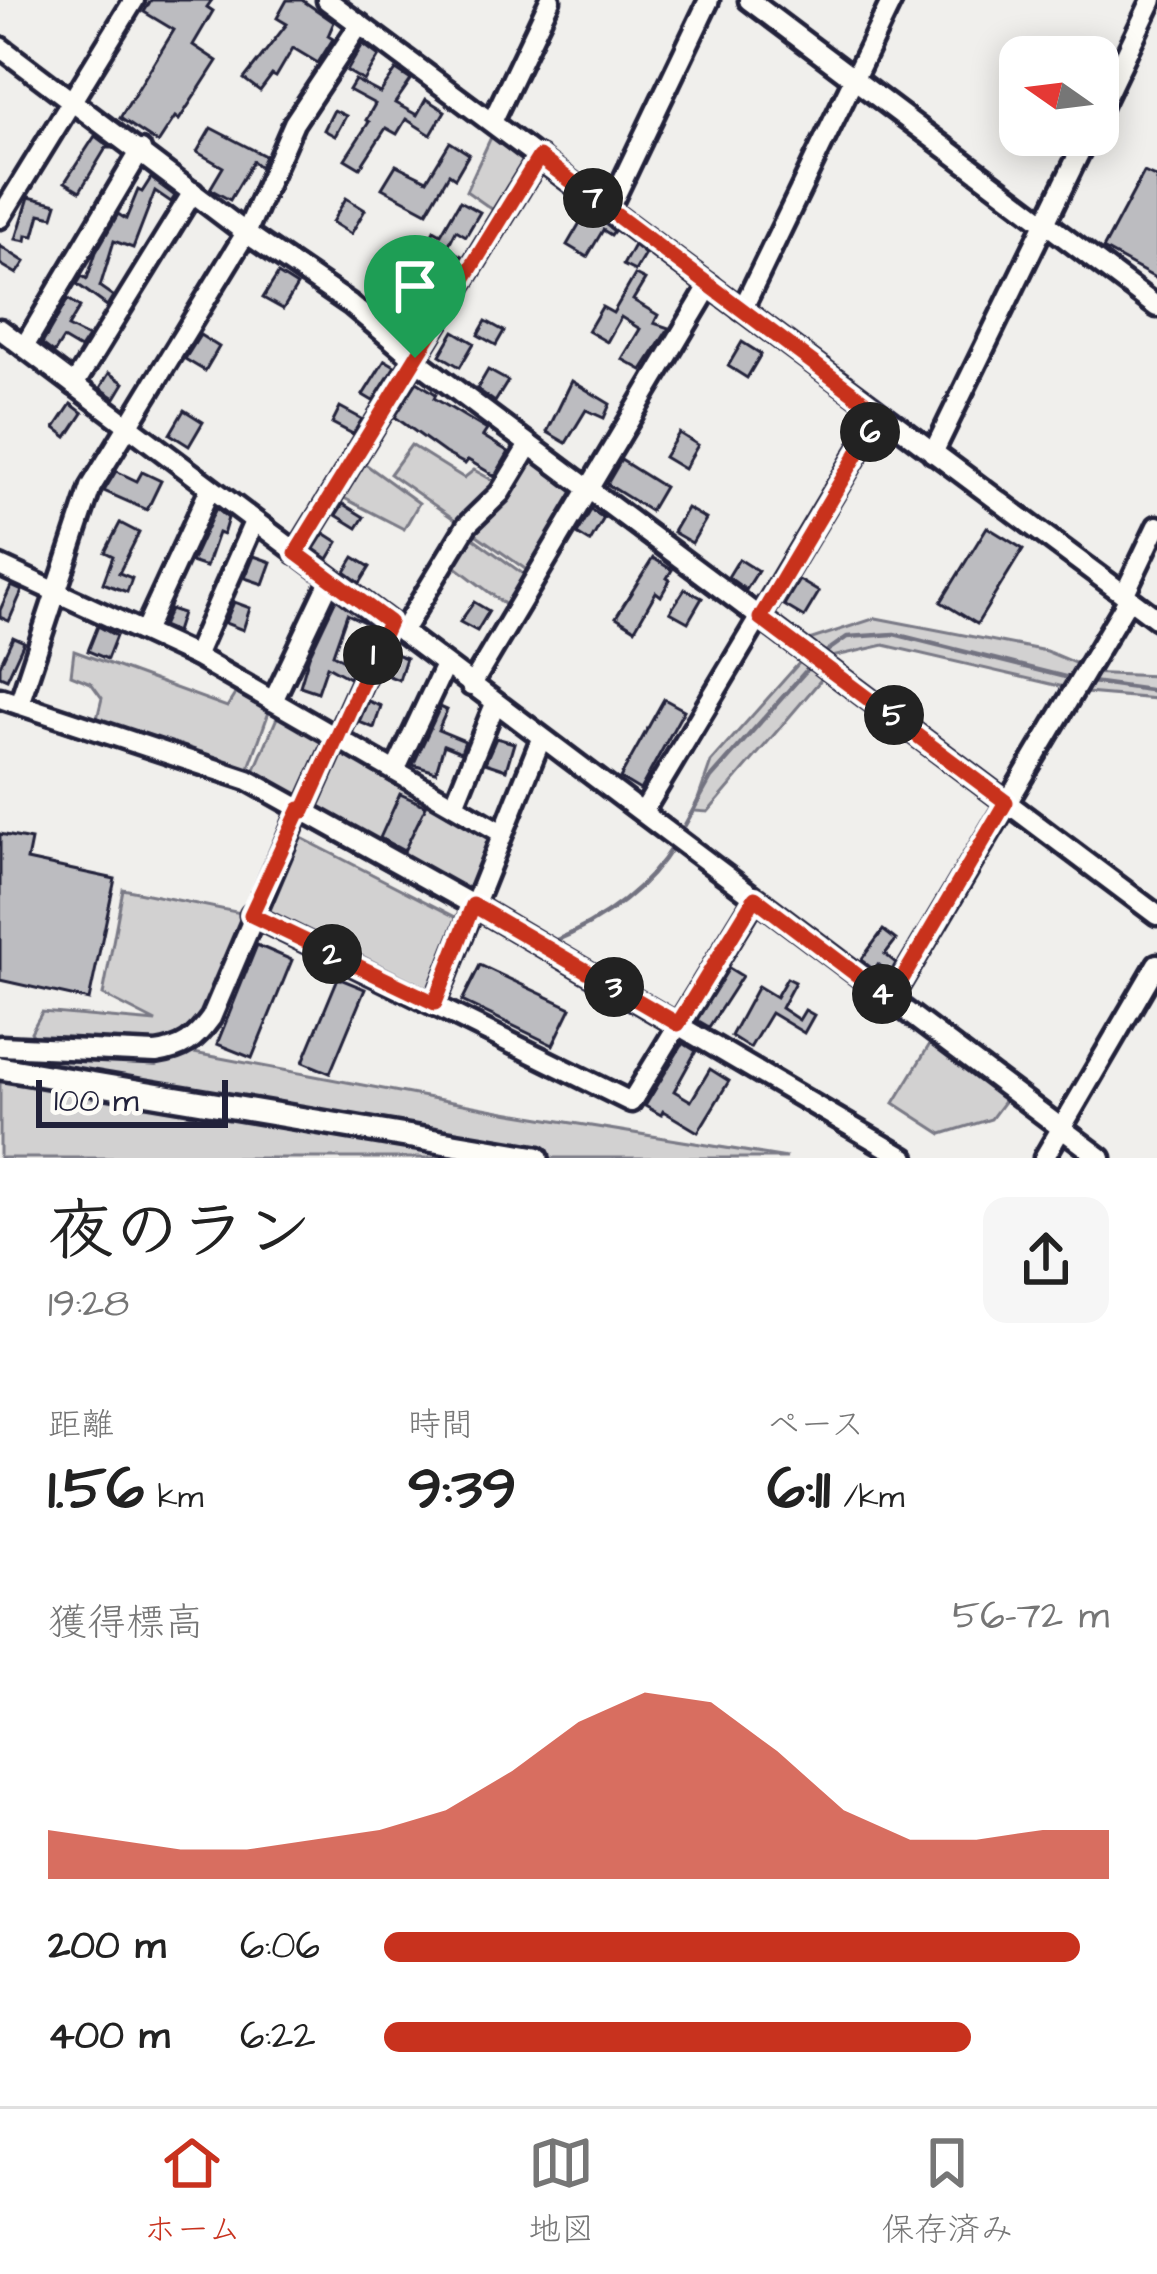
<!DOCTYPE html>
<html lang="ja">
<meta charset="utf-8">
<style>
:root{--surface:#fff;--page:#f6f6f6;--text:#222;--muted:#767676;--line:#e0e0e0;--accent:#c8321e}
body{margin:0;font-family:"Architects Daughter","Klee One",sans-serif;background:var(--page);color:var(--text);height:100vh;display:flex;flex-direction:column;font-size:45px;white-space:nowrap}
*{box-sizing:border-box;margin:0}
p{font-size:39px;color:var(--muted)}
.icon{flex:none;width:66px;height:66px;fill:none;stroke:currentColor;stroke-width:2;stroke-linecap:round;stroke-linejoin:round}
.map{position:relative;height:1158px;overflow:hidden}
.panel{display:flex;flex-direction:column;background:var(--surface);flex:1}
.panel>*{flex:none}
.needle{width:78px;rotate:284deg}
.tools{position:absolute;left:999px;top:36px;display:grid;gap:24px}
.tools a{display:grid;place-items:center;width:120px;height:120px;border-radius:24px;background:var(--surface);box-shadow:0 6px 30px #0003;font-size:60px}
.scale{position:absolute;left:36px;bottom:30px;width:192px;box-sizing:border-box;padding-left:12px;border:6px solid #22223b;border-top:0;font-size:33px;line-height:42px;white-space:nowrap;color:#22223b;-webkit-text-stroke:9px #fdfcf7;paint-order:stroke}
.pin{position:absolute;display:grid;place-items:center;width:102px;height:102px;color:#fff;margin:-123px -51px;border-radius:50% 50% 50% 0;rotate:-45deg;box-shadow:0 0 12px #0007}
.pin .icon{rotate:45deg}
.km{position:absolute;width:60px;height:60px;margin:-30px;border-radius:50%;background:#222;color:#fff;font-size:33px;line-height:60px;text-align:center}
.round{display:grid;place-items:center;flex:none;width:126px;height:126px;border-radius:24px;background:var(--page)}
.overview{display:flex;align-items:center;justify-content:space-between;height:204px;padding:0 48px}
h1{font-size:66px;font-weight:800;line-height:90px}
.metrics{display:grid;grid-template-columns:repeat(3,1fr);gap:18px;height:204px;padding:12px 48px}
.metrics div{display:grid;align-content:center}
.metrics b{font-size:60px;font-weight:800}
.metrics small{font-size:33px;font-weight:400}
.metrics p{font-size:33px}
.chart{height:336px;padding:24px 48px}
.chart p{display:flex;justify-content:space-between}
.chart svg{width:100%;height:216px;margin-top:12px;fill:var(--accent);opacity:.7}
ul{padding:0 48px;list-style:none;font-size:39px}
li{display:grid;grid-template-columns:192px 144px 1fr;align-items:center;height:90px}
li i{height:30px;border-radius:15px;background:var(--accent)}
.dock{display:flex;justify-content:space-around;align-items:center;height:168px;border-top:3px solid var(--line);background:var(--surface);font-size:33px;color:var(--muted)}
.dock a{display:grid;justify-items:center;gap:6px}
.dock .current{color:var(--accent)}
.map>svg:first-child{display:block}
.green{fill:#d2d1d1;stroke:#7a7a86;stroke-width:3}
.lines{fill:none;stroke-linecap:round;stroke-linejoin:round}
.stream{stroke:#737381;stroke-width:4.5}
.building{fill:#bcbcc0;stroke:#22223b;stroke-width:3}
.minor-casing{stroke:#22223b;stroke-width:27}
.major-casing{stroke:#22223b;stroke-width:30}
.minor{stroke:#fdfcf7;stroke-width:18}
.major{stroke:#fdfcf7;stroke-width:21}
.route-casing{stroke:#fff;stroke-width:24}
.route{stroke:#c8321e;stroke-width:15}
</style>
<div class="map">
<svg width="1157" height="1158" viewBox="0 0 1157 1158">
<rect width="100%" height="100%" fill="#f0efec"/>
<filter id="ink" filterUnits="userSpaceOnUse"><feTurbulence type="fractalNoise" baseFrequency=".00833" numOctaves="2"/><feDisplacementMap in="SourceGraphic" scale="24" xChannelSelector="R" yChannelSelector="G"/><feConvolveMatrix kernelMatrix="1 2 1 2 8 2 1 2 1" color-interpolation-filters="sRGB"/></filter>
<g filter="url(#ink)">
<g class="green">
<path d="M492,135L530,162L499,214L466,191Z"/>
<path d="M411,445L464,478L474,470L503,486L529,445L585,487L531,573L390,474Z"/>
<path d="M361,461L419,503L404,529L340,496Z"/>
<path d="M469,535L530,579L511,609L452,564Z"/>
<path d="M876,618L1046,651L1082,666L1064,687L884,645L832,657L812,648L809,640Z"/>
<path d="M74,651L227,707L242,683L273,701L247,773L96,723L102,698L91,683L71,675Z"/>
<path d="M808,653L828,669L819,682L708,812L694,811L711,762Z"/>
<path d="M1084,673L1157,676V699L1086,693Z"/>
<path d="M282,706L502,833L469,903L252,776Z"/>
<path d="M294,834L463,921L430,1000L253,911Z"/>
<path d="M123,889L251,915L219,997L211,989L217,1000L178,1050L505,1112L787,1158H0V1041L40,1046L31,1032L42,1012L156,1022L103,995Z"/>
<path d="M933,1039L1012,1091L991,1119L942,1134L894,1103Z"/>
</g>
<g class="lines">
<g class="stream">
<path d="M820,656L847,637L894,634L1073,679"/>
<path d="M1084,681L1157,691"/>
<path d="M0,709L241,789L292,818"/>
<path d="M302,823L466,913"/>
<path d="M680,834L711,778L812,664"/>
<path d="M476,918L508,936"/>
<path d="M550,943C601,922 645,892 674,844"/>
</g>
</g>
<g class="building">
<path d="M151,0H212L207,7L213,11L193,45L217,61L179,120L175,117L158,143L120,118L174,30L144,12Z"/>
<path d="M287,0H302L334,22L328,36L333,39L318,63L293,48L276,77L272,75L260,91L244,79L287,24L277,18Z"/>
<path d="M363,44L379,56L364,81L347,71Z"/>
<path d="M396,70L411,80L395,103L417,115L426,99L445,111L431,135L406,119L397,134L386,128L360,168L345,159L369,122L366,120L375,104L349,90L355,80L380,93Z"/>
<path d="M334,110L346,116L335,136L324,130Z"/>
<path d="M211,128L265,156L260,167L253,161L230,200L210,189L223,167L197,152Z"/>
<path d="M95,136L111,148H106L80,191L65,182Z"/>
<path d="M450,142L469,154L455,178L449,174L427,212L382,188L396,165L427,180Z"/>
<path d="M1144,172L1157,178V279L1103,249Z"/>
<path d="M151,178L175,196L171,202L155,191L133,248L114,241L100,287L113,296L107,306L77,284L82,276L87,279L96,252L118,214L126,219L138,190L142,192Z"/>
<path d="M29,197L57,204L53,217L40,214L34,236L27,235L26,241L16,239Z"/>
<path d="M346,198L365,210L351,234L332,222Z"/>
<path d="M460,201L480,212L466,236L456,230L447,248L462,256L456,266L435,255L420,282L400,270L414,246L423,251L434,230L441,234Z"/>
<path d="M592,214L614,231L611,235L603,230L587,257L567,245L581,221L585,224Z"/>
<path d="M634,245L645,254L635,271L623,265Z"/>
<path d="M0,246L25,262L17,274L0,264Z"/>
<path d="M278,274L297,286L283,309L263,298Z"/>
<path d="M635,275L645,280L633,300L658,315L654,323L669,328L642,370L622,359L640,329L621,317L607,342L588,331L602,307L613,313Z"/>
<path d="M412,282L436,299L427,314L415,305L403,331L393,323L396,316L389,313L394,300L399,302Z"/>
<path d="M68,299L80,307L68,327L88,337L80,349L63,339L54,353L42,344Z"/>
<path d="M486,321L504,331L496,345L478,335Z"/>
<path d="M454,331L474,343L460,367L440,355Z"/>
<path d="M200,335L219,347L205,371L185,359Z"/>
<path d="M742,342L761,354L747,378L728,366Z"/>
<path d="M385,360L395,366L373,401L363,395Z"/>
<path d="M488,370L508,381L495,402L477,389Z"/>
<path d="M109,373L124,383L115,398L100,388Z"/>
<path d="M572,381L610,404L604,418L586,410L566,443L547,432Z"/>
<path d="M417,382L436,394L434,398L487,430L483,436L509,452L495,476L468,460L465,464L445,453L395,417Z"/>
<path d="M71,404L83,413L67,437L55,428Z"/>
<path d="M340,407L362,419L353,434L332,423Z"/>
<path d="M184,410L203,422L189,446L170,434Z"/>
<path d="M679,433L698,445L684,469L664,457Z"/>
<path d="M621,460L664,487L650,511L607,484Z"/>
<path d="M116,471L137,481L142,472L161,481L147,510L104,491Z"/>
<path d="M343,504L364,517L357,528L336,515Z"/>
<path d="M216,508L228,518L223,535L218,533L206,567L191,562Z"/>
<path d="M687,508L706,519L692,543L673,532Z"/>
<path d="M591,510L604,518L590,542L577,534Z"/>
<path d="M120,523L139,533L119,573L132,578L127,592L103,583L113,556L105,552Z"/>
<path d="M987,527L1023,549L977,624L941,602Z"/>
<path d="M324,533L338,542L328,559L314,549Z"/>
<path d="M254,556L271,562L263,584L245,578Z"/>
<path d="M354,557L370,567L360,583L345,572Z"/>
<path d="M653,558L672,570L667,578L670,580L661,596L656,592L635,629L616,617Z"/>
<path d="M739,559L758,571L746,590L728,577Z"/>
<path d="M799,580L819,592L804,617L784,605Z"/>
<path d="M11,586L22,591L9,621L0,617V610Z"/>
<path d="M685,589L702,598L688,622L670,612Z"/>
<path d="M336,599L372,626L347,614L333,654L354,666L349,678L327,666L318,692L300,686L309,656Z"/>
<path d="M234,602L250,608L243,630L225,623Z"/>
<path d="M474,602L489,611L477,631L460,622Z"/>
<path d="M170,609L182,613L176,632L162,626Z"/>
<path d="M98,626L116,636L107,659L88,651Z"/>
<path d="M13,637L24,642L7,679L0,676V665Z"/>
<path d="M390,652L406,658L399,680L381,673Z"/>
<path d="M664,699L684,710L640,790L620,778Z"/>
<path d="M368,701L381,706L374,728L359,722Z"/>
<path d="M440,707L447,710L438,730L465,741L461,752L444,745L436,772L413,765Z"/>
<path d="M496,738L514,743L506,770L485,763Z"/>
<path d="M400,794L426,806L404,851L380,838Z"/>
<path d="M0,834L31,840L27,860L115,879L89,1000L0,980Z"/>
<path d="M883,930L896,940L885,954L896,963L890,974L878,964L874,970L861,960Z"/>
<path d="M257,945L292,960L252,1058L217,1044Z"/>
<path d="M480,965L571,1008L553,1045L462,1001Z"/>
<path d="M729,968L742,976L709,1027L697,1020Z"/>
<path d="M338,978L365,989L330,1073L303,1062Z"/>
<path d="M787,978L795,982L781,1008L799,1020L805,1010L814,1015L804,1033L771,1013L750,1048L731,1036L758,986L776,997Z"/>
<path d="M683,1043L696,1051L674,1091L691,1101L710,1069L729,1081L698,1132L663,1111L661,1115L645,1106Z"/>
</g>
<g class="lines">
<defs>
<g id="minor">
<path d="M327,0L1157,619"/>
<path d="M749,0L1157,307"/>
<path d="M0,47L246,233L350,304L415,359L1157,915"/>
<path d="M1098,113L1152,0"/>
<path d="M492,122L550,0"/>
<path d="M609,209L709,0"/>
<path d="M0,218L134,0"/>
<path d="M742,310L892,0"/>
<path d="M0,329L1101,1158"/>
<path d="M24,347L141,150"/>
<path d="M74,385L193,192"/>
<path d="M933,453L1088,135"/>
<path d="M296,553L539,157"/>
<path d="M0,566L195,656L502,833"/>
<path d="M1124,595L1157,526"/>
<path d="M144,632L210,489"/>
<path d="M402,632L467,525L500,493L529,445"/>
<path d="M195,656L254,522"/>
<path d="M471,686L710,285"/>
<path d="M0,698L248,780L473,905L905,1158"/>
<path d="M273,701L331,579"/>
<path d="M19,704L91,487L246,233L294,123L360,24"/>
<path d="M395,771L445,665"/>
<path d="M454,805L495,704"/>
<path d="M304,811L389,622"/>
<path d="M643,812L881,414"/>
<path d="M251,915L631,1102L755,899"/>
<path d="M890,1000L1129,598"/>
<path d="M435,1003L541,739"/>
<path d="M0,1046L156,1053C183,1049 195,1040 211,1018L300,809"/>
<path d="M1044,1158L1157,964"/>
</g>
<path id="major" d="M0,1068L537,1158"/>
</defs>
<use href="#minor" class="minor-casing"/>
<use href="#major" class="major-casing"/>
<use href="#minor" class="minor"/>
<use href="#major" class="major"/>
</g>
</g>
<g class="lines" filter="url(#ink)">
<defs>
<path id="route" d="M539,157L881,414L760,618L1006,802L890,1000L755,898L678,1024L473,905L435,1003L251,915L300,809L304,811L389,622L296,553Z"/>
</defs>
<use href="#route" class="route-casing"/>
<use href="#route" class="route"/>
</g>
</svg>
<div class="tools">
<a><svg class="needle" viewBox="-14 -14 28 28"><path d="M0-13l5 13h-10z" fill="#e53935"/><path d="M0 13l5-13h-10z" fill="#767676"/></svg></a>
</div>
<div class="scale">100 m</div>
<div class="pin" style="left:415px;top:358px;background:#1e9e55"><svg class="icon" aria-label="arrive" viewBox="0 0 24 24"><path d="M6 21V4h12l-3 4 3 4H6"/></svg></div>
<b class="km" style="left:373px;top:655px">1</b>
<b class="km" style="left:332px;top:954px">2</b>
<b class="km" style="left:614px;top:987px">3</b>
<b class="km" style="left:882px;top:994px">4</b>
<b class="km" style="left:894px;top:715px">5</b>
<b class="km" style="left:870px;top:432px">6</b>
<b class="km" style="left:593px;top:198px">7</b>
</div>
<section class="panel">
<div class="overview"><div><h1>夜のラン</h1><p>19:28</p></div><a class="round"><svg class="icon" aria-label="share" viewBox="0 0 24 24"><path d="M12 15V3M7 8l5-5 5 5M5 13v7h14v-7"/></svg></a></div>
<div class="metrics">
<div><p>距離</p><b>1.56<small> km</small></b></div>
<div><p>時間</p><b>9:39</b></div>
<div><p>ペース</p><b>6:11<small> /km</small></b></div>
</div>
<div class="chart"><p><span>獲得標高</span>56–72 m</p>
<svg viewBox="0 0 160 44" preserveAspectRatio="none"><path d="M0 44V34L10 36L20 38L30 38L40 36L50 34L60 30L70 22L80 12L90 6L100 8L110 18L120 30L130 36L140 36L150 34L160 34V44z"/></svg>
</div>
<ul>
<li><b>200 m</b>6:06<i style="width:96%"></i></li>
<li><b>400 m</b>6:22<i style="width:81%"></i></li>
</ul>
</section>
<nav class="dock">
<a class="current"><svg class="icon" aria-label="home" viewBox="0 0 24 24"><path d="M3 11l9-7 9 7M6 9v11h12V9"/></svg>ホーム</a>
<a><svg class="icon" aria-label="map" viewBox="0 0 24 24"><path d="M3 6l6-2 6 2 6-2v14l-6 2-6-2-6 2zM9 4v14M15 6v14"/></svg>地図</a>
<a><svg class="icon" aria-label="saved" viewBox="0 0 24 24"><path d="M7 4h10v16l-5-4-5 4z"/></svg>保存済み</a>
</nav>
